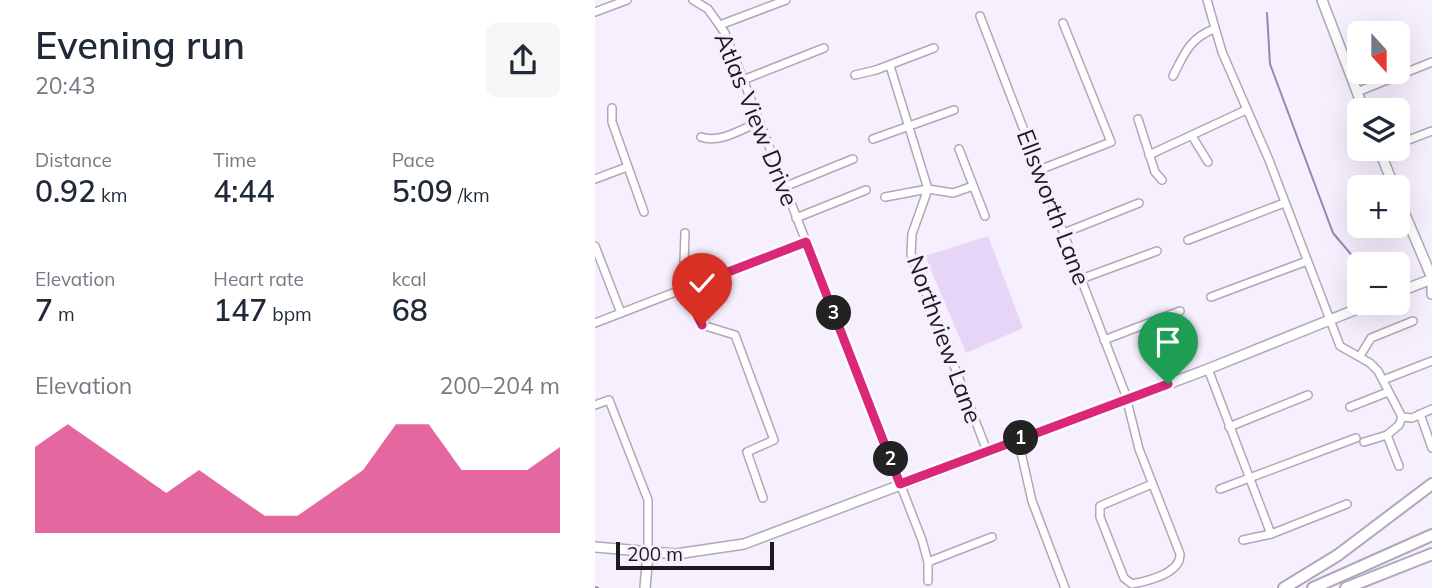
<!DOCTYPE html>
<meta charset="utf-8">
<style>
:root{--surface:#fff;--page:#f6f6f7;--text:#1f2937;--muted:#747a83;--accent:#db2777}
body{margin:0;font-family:Mulish,sans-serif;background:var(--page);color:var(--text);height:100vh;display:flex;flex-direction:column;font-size:26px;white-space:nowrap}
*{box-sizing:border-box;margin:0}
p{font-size:23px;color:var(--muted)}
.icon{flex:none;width:38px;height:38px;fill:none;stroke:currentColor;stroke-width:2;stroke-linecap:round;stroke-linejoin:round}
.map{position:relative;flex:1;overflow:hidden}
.sheet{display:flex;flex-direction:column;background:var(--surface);width:595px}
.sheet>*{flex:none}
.needle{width:46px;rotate:159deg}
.tools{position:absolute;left:752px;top:21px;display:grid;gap:14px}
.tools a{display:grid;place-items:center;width:63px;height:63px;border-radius:10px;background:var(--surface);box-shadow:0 7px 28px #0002;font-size:35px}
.scale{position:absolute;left:21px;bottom:18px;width:158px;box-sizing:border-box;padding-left:7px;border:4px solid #1d1921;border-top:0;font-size:19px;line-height:24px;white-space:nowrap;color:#1d1921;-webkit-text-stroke:5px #f6effd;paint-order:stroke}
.pin{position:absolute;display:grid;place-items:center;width:60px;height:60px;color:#fff;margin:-72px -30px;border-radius:50% 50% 50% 0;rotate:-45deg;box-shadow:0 0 7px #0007}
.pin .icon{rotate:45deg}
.km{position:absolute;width:35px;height:35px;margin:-18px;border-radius:50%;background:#222;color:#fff;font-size:19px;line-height:35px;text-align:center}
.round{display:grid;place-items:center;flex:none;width:74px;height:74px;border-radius:10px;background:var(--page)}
.overview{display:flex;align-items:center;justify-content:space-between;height:119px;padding:0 35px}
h1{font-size:38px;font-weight:600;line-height:52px}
.figures{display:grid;grid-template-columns:repeat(3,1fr);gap:10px;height:119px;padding:7px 35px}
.figures div{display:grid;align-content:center}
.figures b{font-size:30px;font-weight:600}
.figures small{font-size:19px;font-weight:400}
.figures p{font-size:19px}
.chart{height:196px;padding:14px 35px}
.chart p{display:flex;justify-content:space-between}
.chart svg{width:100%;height:126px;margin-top:7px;fill:var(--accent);opacity:.7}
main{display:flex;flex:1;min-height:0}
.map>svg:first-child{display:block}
.pitch{fill:#e7d5f7}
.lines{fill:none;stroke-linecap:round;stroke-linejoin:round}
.stream{stroke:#9d82b4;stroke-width:2}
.minor-casing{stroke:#b1a6bb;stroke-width:10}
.major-casing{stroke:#b1a6bb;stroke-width:12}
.highway-casing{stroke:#b1a6bb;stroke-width:14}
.minor{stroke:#fff;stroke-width:7}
.major{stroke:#fff;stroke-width:9}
.highway{stroke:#fff;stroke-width:10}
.route-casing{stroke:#fff;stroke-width:14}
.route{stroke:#db2777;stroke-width:9}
.labels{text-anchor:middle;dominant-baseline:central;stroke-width:7;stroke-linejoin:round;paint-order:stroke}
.street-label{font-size:24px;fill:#1d1921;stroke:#f6effd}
</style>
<main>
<section class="sheet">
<div class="overview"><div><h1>Evening run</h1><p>20:43</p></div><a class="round"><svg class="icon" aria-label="share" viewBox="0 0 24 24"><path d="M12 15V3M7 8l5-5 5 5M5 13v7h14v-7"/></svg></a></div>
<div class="figures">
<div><p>Distance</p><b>0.92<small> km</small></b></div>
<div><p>Time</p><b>4:44</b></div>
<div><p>Pace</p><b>5:09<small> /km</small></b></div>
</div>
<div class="figures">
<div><p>Elevation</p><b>7<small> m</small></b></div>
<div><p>Heart rate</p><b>147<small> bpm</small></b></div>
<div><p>kcal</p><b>68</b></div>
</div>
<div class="chart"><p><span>Elevation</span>200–204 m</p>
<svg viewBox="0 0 160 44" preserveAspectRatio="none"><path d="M0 44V14L10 6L20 14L30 22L40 30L50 22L60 30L70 38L80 38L90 30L100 22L110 6L120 6L130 22L140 22L150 22L160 14V44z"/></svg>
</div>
</section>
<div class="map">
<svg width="837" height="588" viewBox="0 0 837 588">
<rect width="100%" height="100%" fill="#f6effd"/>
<path class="pitch" d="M393,236L428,328L371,353L330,256Z"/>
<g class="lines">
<g class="stream">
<path d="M672,13L675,64L738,233L765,265"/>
<path d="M0,587L3,588"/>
</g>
<defs>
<g id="minor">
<path d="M98,0L113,9L130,33L327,540L333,562V581"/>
<path d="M612,0L627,52L674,160L745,346L775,363L783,371L807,417L817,418L837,409"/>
<path d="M0,12L32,0"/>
<path d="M385,16L530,393L544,449L585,554C586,573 553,581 537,584L529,578L505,517V506L557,484"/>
<path d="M125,25L191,0"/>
<path d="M295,66L333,189L317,234L316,254L392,451"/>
<path d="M260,75L281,70L339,48"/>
<path d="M578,76C589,54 595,38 619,29"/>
<path d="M148,80L229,48"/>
<path d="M762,92L837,62"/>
<path d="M17,108V122L49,212"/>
<path d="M543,119L560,172L567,180"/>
<path d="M597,136L613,162"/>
<path d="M106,137C124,144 147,129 164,122"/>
<path d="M278,139L359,110"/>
<path d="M803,144L837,131"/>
<path d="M364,149L390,216"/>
<path d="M554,155L651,110"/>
<path d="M444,170L516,142L468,23"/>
<path d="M0,179L32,167"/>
<path d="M189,187L258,159"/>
<path d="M290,197L333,189L358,193L378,186"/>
<path d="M201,218L271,190"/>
<path d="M90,233L89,264L95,286"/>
<path d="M469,233L544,203"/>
<path d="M593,240L689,203"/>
<path d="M0,246L26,313"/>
<path d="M486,279L562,251"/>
<path d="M89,289L107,325L140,335L179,440L152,452L168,498"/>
<path d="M616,297L712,261"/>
<path d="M0,323L210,242"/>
<path d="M509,340L585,311"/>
<path d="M765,356L776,338L818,321"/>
<path d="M613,369L676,534"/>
<path d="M788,380L837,361"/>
<path d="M0,405L14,400L53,500V553"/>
<path d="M755,407L793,392"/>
<path d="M825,414L837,448"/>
<path d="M634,427L713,395"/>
<path d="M423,439L437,501L470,588"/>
<path d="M769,442L792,435"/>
<path d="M804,466L792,435L804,425L807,417"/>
<path d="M625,489L761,438"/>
<path d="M648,540L676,534L752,504"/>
<path d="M333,562L397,537"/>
</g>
<g id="major">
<path d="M727,0L769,110"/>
<path d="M784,149L799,187"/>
<path d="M803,198L837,278"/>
<path d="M837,282V294"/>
<path d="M803,292L837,279"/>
<path d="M0,547L81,554L149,544L613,369L777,303"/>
<path d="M50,588L53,553"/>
</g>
<g id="highway">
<path d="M689,588L743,555L837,484"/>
<path d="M718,588L837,535"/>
<path d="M751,588L837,554"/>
</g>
</defs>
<use href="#minor" class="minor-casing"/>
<use href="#major" class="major-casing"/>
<use href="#highway" class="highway-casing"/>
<use href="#minor" class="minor"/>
<use href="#major" class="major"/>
<use href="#highway" class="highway"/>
</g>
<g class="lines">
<defs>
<path id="route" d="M107,325L89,289L211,242L305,484L573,384"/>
</defs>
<use href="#route" class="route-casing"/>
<use href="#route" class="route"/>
</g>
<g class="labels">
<g class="street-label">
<text transform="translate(162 119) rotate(68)">Atlas View Drive</text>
<text transform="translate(459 207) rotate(69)">Ellsworth Lane</text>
<text transform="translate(350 339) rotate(70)">Northview Lane</text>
</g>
</g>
</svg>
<div class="tools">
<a><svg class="needle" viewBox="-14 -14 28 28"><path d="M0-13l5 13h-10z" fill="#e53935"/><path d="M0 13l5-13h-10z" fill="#747a83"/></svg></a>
<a><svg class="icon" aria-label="layers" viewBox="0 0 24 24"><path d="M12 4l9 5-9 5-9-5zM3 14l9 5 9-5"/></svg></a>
<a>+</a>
<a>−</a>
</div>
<div class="scale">200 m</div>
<div class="pin" style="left:573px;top:384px;background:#1e9e55"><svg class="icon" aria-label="arrive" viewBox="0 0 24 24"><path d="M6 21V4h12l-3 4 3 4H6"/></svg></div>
<div class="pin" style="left:107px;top:325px;background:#d93025"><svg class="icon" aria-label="check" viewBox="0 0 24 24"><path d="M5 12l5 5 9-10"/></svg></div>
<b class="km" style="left:426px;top:438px">1</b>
<b class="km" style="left:296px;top:459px">2</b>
<b class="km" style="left:239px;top:313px">3</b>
</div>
</main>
